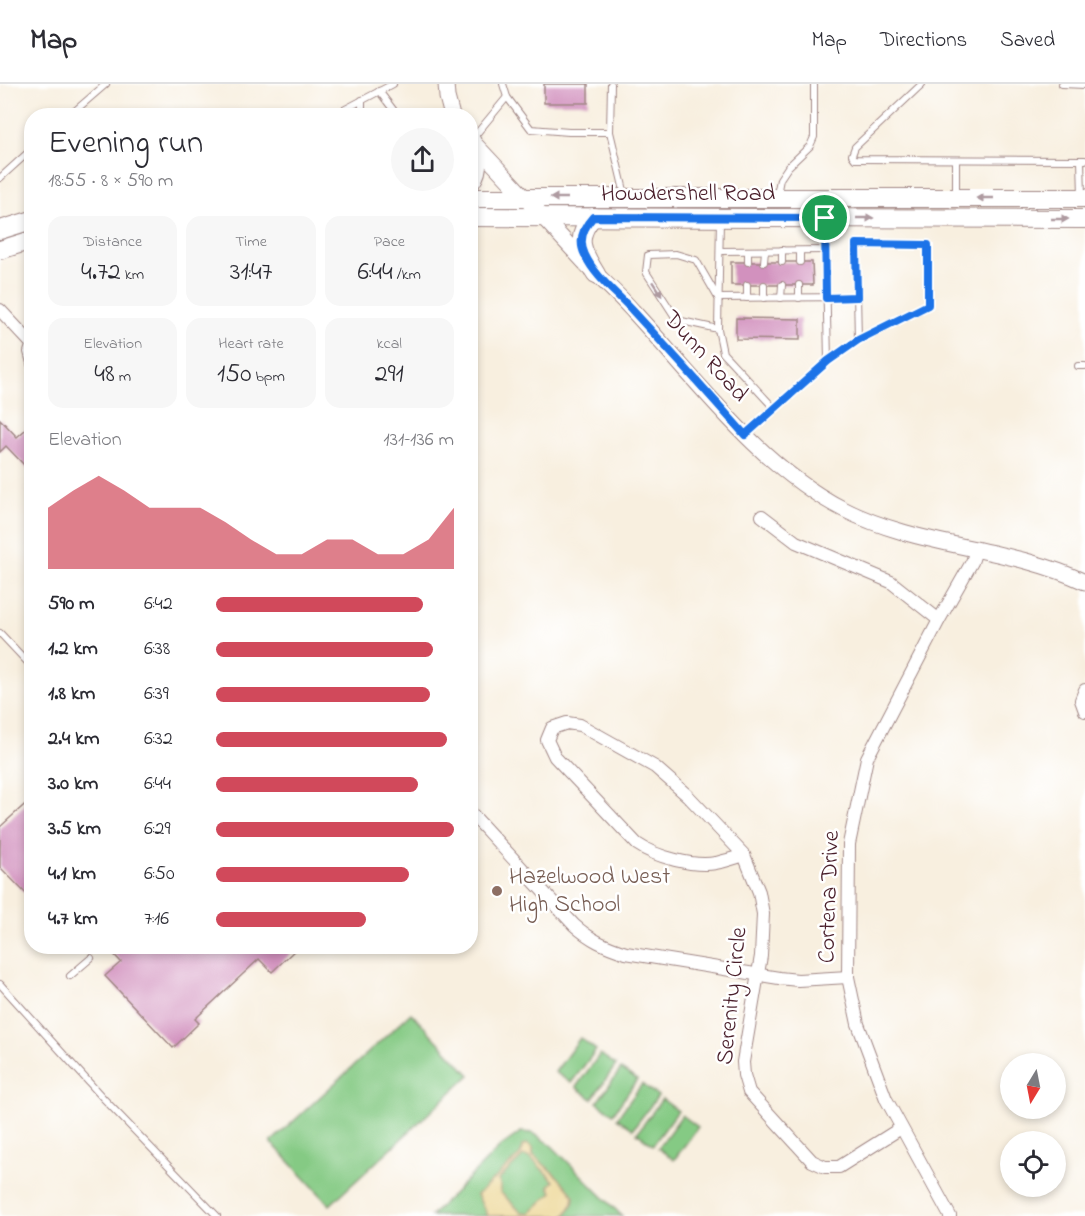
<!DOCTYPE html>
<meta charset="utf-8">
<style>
:root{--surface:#fff;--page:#f7f7f7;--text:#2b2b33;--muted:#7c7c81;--line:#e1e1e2;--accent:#d1495b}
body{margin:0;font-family:"Indie Flower",sans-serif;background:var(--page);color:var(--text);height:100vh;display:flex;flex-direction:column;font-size:22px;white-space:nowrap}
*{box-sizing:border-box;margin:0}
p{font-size:20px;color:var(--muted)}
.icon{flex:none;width:33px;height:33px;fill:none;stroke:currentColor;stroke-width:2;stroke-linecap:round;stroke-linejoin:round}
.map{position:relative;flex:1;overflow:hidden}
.details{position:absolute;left:24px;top:24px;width:454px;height:846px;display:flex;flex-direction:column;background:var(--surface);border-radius:24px;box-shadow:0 3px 9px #0003}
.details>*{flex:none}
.needle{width:39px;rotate:190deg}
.buttons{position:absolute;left:1000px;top:969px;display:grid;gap:12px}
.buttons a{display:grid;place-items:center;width:66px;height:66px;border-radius:50%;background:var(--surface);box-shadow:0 3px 9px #0003;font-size:30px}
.pin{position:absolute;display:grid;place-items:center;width:51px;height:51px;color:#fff;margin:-26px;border:3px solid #fff;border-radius:50%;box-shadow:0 2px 6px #0007}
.round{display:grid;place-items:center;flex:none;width:63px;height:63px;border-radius:32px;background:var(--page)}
.head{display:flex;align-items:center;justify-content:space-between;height:102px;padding:0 24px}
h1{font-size:33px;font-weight:600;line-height:45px}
.figures{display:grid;grid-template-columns:repeat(3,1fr);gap:9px;height:102px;padding:6px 24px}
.figures div{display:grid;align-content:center;border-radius:15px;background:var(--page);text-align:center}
.figures b{font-size:26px;font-weight:600}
.figures small{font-size:16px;font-weight:400}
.figures p{font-size:16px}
.chart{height:168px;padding:12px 24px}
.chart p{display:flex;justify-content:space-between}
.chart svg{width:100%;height:108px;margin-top:6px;fill:var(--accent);opacity:.7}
ul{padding:0 24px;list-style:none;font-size:20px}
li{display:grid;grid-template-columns:96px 72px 1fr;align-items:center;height:45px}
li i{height:15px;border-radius:8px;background:var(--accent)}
header{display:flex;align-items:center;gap:36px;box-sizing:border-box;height:84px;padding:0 30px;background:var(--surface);border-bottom:2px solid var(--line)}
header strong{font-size:28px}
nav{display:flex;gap:33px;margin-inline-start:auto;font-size:21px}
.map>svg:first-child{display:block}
.green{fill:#85ca84;stroke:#687458;stroke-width:1.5}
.sand{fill:#eeda9e;stroke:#9c7c64;stroke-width:1.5;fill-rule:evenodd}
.building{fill:#d291be}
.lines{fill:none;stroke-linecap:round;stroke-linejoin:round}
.service-casing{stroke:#a18785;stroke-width:8}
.minor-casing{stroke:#a18785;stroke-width:14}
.tertiary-casing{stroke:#a18785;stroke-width:17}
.primary-casing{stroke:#a18785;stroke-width:20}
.service{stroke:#fff;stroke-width:6}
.minor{stroke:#fff;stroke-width:12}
.tertiary{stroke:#fff;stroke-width:15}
.primary{stroke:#fff;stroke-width:18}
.oneway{fill:#ae9aa0}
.route-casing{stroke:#fff;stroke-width:12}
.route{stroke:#1a73e8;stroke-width:8}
.education-dot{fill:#8d6e63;stroke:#fff;stroke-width:2}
.labels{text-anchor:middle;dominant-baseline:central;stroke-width:5;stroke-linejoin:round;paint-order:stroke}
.street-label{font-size:24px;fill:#4a1f2b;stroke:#fff}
.education-label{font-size:24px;fill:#785e54;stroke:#fff;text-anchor:start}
</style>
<header>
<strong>Map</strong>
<nav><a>Map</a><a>Directions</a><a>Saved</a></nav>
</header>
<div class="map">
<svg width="1085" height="1132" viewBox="0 0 1085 1132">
<rect width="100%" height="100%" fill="#fff"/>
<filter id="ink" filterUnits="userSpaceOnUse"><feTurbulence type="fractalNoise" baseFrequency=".0167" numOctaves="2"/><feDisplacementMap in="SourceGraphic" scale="12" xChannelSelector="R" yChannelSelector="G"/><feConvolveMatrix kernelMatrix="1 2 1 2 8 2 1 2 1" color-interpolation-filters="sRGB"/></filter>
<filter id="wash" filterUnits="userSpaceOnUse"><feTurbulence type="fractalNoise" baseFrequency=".008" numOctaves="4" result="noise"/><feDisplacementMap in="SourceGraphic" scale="24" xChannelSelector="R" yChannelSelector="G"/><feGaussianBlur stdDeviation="1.35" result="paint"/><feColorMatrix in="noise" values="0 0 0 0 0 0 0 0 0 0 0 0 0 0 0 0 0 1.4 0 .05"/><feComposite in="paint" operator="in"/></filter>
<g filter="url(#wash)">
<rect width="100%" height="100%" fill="#f8efdf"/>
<g class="green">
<path d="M411,929L470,991L330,1121L271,1058Z"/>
<path d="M580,954L596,966L571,999L555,988Z"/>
<path d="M600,970L616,981L592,1015L576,1003Z"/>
<path d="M621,985L637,996L613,1030L597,1018Z"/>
<path d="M642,1000L658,1012L633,1045L617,1034Z"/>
<path d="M662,1015L678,1027L653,1061L637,1049Z"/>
<path d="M682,1031L698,1043L674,1076L658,1064Z"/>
<path d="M521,1048L533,1049L552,1062L622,1132H431L501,1062Z"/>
</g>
<path class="sand" d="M527,1060L533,1064V1071L559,1094L574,1112L573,1119L565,1132H488L477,1111L521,1070L522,1062ZM523,1072L530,1073L554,1097L549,1102L552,1108L530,1129L521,1128L500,1108L501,1102L498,1096Z"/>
<g id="blocks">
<g class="building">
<rect x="544" y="0" width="44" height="19"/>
<path d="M226,28V32H97V29Z"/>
<path d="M731,178H812L813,201H731Z"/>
<path d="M736,234L800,235V256L736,255Z"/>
<path d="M0,335L17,353L32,340V384L29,386L6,362L0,368Z"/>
<path d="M32,714V816L0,783V743Z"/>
<path d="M106,862H299L272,888L259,875L195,935L199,939L173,964L105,892L121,878Z"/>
</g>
</g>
</g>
<g filter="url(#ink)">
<use href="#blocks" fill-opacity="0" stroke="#a18785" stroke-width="1.5"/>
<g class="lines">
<defs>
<g id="service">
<path d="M503,0L507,13L531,45L569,48H610"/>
<path d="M611,0L610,48L625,111"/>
<path d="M922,0L855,63L852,71L855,75L1085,76"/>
<path d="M1062,0L1085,1"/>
<path d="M379,7L398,32"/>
<path d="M69,32L106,0"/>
<path d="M338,32V29L393,0"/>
<path d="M362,32V16"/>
<path d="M473,54L507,13"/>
<path d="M956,76V112"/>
<path d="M1081,76L1082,112"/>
<path d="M0,94L32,65"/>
<path d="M777,111L780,95L788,83L810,62L814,53V0"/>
<path d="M720,135L718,245L723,269L774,324"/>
<path d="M782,166V178"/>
<path d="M720,167L825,166"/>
<path d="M748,178V167"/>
<path d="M764,178L765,167"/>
<path d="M800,178V167"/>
<path d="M747,214V201"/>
<path d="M764,214V201"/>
<path d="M781,214L782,201"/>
<path d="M799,214V201"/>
<path d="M718,245L677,236L646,188L648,171L676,170L696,176L718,214L857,213"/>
<path d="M30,258L27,268L32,287"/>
<path d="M828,277L858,256L856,160L928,161V221L858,256"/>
<path d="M1078,282H1085"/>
<path d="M746,350L828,277L825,137"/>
<path d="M0,549L32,583"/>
<path d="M70,892L91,874"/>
<path d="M0,900L104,1015L217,1132"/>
</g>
<g id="minor">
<path d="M0,226L32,260"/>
<path d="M762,432L796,458L891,498L939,536"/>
<path d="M1085,606L1081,616L1085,627"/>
<path d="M471,729L574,841C591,856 604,862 626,869L779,894L798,896L848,893"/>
<path d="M744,771C735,774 725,777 716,779C693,783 656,773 637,760L555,673L547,656L552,644L567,639L580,641L655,683L688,712L744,771L759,808L763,830L761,872L743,978L744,991L749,1008L812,1077L825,1083H839L901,1044"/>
<path d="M950,1132L886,1015L858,940L848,893L849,760L867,674L939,536L972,478L976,466"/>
</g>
<g id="tertiary">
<path d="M446,0L447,13L452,32"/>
<path d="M471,56C510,97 549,140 588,182C603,197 619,211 633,227C696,295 760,383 843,425C919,464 1008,462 1085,498"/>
</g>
<g id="primary">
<path d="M471,98C481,84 477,70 471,56"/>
<path d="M471,114H1085"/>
<path d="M471,133L1085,135"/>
<path d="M593,133C573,154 583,169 596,190"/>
<path d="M0,146L32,136"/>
<path d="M0,166L32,156"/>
</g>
</defs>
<use href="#service" class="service-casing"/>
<use href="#minor" class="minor-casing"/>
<use href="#tertiary" class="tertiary-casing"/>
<use href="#primary" class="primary-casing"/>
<use href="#service" class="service"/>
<use href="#minor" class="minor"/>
<use href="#tertiary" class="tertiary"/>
<use href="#primary" class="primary"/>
</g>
<defs><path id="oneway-solid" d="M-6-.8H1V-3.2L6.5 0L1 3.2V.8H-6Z" transform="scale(1.5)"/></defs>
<g class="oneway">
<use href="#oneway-solid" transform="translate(559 114) rotate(-180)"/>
<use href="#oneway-solid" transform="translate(985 114) rotate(180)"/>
<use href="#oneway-solid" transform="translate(865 134)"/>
<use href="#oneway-solid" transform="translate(1060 135)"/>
<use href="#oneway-solid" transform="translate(657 205) rotate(57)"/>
</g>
</g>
<g class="lines" filter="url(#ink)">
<defs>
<path id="route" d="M593,133L825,134L826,214L857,213L856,160L928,161V221L858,256L828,277L745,351C708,309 671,268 633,227C617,209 595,193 585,171C578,157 583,144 593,133Z"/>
</defs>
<use href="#route" class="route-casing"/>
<use href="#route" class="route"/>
</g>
<circle class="education-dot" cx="497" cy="807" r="6"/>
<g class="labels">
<g class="street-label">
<text x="688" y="110">Howdershell Road</text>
<text transform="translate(705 273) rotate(48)">Dunn Road</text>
<text transform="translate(830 813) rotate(-88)">Cortena Drive</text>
<text transform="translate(733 912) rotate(-84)">Serenity Circle</text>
</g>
<g class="education-label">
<text x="509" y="793">Hazelwood West<tspan x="509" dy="28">High School</tspan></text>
</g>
</g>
</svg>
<div class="buttons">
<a><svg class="needle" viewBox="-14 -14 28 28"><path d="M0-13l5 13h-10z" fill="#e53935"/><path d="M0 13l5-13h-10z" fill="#7c7c81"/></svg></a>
<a><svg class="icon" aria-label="locate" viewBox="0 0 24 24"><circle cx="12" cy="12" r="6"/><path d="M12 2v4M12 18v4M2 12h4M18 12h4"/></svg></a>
</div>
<div class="pin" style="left:825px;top:134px;background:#1e9e55"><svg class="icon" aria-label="arrive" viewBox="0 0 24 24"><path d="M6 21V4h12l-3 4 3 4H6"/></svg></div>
<section class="details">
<div class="head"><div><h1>Evening run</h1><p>18:55 · 8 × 590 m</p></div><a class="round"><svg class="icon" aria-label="share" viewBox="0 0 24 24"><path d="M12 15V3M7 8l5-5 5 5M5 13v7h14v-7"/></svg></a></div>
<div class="figures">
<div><p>Distance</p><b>4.72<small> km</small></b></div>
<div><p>Time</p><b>31:47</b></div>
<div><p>Pace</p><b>6:44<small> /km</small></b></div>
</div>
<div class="figures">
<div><p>Elevation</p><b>48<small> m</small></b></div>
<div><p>Heart rate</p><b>150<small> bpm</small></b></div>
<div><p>kcal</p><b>291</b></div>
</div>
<div class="chart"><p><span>Elevation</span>131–136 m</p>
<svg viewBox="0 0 160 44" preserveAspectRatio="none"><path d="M0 44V19L10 12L20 6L30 12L40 19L50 19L60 19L70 25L80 32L90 38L100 38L110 32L120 32L130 38L140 38L150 32L160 19V44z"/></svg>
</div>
<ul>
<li><b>590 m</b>6:42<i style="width:87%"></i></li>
<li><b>1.2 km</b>6:38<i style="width:91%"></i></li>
<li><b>1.8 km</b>6:39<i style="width:90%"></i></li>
<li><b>2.4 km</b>6:32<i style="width:97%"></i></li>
<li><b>3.0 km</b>6:44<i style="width:85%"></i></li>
<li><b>3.5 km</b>6:29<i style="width:100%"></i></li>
<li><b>4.1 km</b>6:50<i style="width:81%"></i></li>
<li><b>4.7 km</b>7:16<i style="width:63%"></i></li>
</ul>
</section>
</div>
